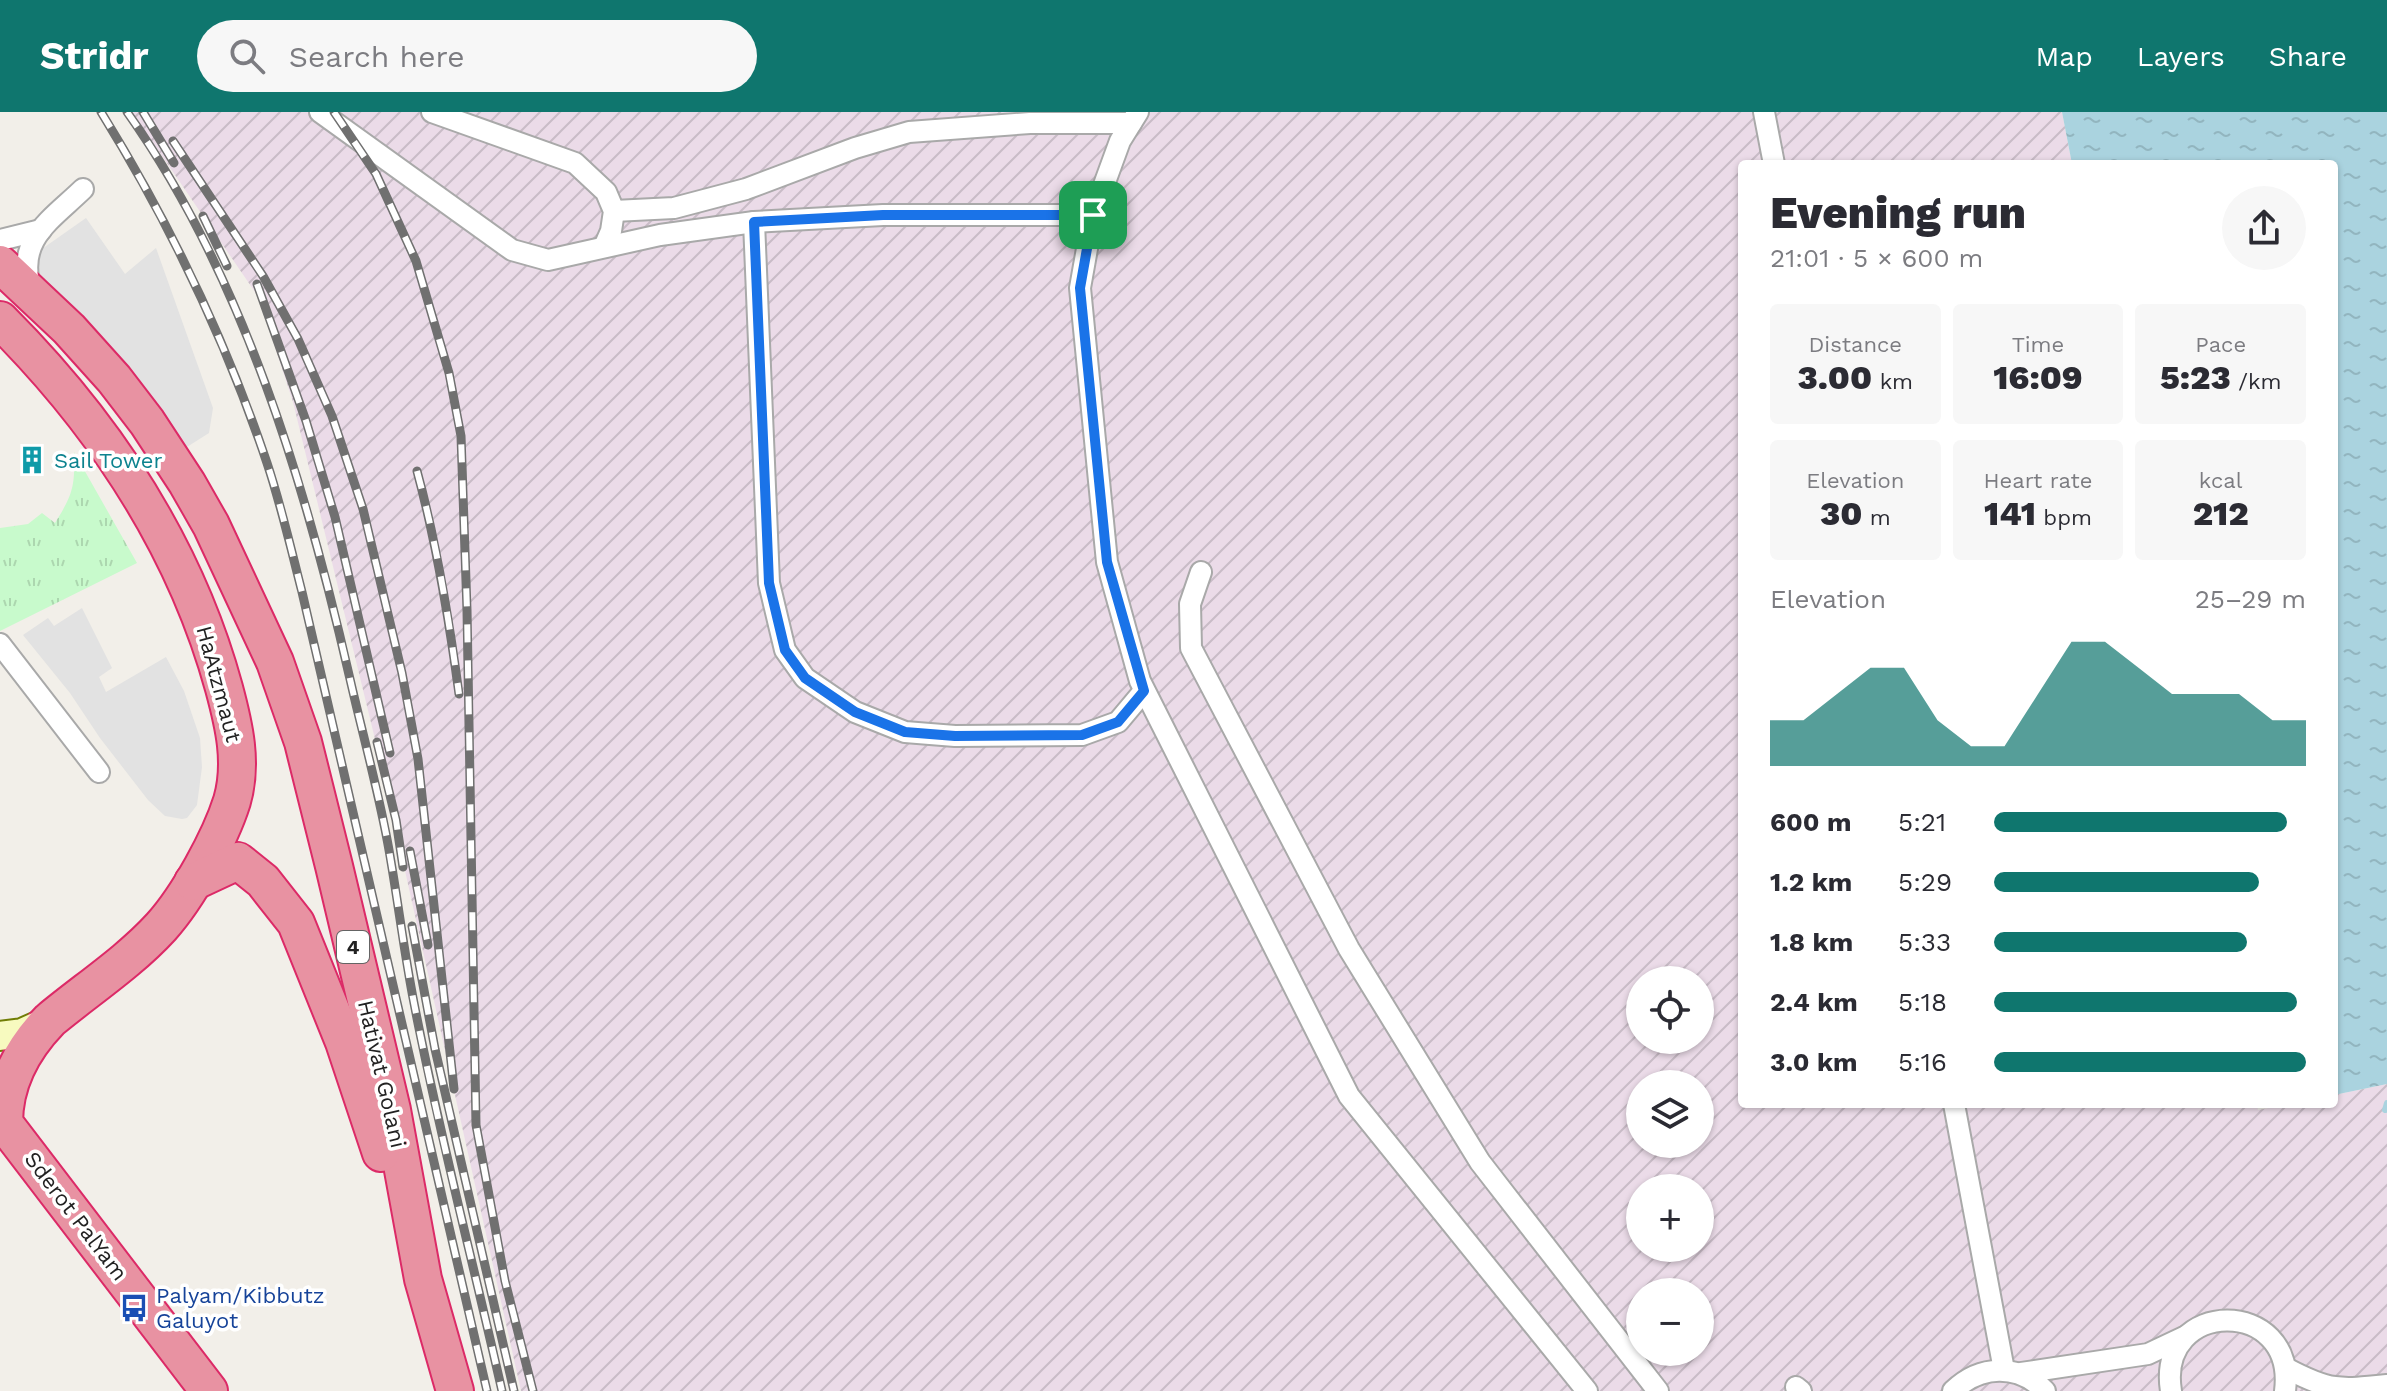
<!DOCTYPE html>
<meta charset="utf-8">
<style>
:root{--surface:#fff;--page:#f7f7f7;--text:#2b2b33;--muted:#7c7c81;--accent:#0f766e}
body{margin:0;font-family:"Work Sans",sans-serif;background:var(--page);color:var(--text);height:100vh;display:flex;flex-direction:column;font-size:30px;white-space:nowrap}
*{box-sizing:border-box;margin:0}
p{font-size:26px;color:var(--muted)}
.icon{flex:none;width:44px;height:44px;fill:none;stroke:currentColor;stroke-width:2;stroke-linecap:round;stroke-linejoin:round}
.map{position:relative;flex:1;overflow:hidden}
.sheet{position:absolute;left:1738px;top:48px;width:600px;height:948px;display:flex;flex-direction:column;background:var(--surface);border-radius:8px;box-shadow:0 2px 6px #0004}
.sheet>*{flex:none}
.controls{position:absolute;left:1626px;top:854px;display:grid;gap:16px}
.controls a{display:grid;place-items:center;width:88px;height:88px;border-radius:50%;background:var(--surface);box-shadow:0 2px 6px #0004;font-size:40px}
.pin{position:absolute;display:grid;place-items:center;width:68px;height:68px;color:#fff;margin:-34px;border-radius:16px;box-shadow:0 4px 12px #0006}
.round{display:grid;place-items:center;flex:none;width:84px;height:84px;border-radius:42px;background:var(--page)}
.summary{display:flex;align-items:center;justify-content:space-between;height:136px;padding:0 32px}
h1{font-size:44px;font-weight:800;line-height:60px}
.stats{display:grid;grid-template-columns:repeat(3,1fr);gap:12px;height:136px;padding:8px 32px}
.stats div{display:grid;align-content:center;border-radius:8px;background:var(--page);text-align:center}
.stats b{font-size:34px;font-weight:800}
.stats small{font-size:22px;font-weight:400}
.stats p{font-size:22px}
.chart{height:224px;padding:16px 32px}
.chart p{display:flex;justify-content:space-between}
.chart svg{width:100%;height:144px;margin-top:8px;fill:var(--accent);opacity:.7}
ul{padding:0 32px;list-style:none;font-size:26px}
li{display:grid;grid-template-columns:128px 96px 1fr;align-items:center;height:60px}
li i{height:20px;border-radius:10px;background:var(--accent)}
header{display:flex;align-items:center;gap:48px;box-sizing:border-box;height:112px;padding:0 40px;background:var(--accent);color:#fff}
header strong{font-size:38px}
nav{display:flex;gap:44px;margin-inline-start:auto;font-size:28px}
.search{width:560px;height:72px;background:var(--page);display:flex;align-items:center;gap:20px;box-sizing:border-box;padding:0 28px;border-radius:44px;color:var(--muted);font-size:30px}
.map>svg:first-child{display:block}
.industrial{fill:url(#industrial-furrows);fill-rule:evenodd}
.park{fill:url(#park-tufts)}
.parking{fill:#e2e2e2}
.water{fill:url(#water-ripples)}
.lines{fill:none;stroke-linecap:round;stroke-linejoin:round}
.stream{stroke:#aad3df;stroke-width:6}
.street-casing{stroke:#a9a9a9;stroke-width:24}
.secondary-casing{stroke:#707d05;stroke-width:32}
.highway-casing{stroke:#dc2a67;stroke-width:40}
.street{stroke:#fff;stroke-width:20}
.secondary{stroke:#f7fabf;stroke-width:28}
.highway{stroke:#e892a2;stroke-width:36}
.rail-casing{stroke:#707070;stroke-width:9}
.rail{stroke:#fff;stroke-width:6;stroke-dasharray:18;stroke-linecap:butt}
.route-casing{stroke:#fff;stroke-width:16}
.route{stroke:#1a73e8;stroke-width:10}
.labels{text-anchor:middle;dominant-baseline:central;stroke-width:7;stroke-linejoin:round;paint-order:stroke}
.shield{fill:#fff;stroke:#646464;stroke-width:2}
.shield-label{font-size:20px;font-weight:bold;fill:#222}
.culture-label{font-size:22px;fill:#0d838f;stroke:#fff;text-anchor:start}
.street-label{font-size:22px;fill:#222;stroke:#fff}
.transit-label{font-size:22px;fill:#164399;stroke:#fff;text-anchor:start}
</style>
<header>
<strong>Stridr</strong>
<div class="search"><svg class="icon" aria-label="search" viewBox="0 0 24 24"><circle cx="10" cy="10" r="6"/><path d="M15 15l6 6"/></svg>Search here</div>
<nav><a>Map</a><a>Layers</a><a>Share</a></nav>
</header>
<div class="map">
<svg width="2387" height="1279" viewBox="0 0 2387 1279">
<defs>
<pattern id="industrial-furrows" width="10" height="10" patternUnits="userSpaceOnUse" patternTransform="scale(2)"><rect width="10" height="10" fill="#ebdbe8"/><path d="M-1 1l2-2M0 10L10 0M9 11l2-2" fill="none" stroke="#c9bcc7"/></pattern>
<pattern id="park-tufts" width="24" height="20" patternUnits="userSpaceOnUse" patternTransform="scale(2)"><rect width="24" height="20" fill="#c8facc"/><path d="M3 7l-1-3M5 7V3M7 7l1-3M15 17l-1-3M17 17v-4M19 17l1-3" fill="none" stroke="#acd6af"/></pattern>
<pattern id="water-ripples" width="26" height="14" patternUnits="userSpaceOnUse" patternTransform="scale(2)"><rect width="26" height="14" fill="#aad3df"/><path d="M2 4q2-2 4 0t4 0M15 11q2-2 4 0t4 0" fill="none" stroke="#92b5bf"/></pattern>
</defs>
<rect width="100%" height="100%" fill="#f2efe9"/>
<path class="industrial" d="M132,0H2062L2072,52H1742V992H2257L2258,998L2289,992H2334V983L2387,972V1279H521L383,660L293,290L259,186ZM1640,868H1700V928H1640ZM1640,972H1700V1032H1640ZM1640,1076H1700V1136H1640ZM1640,1180H1700V1240H1640Z"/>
<path class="park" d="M74,340L137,451L0,519V416L28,412L42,401L55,411C73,382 75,375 74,340Z"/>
<g class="parking">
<path d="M86,106L125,162L156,136L213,296L209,321L179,340L22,151Z"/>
<path d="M82,496L112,556L99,565L106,580L166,545L184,579L200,626L202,655L197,693L187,706L182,707L165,704L148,688L100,626L70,581L23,523L48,506L54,514Z"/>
</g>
<path class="water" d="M2062,0H2387V972L2334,983V52H2072Z"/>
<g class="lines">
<path class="stream" d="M2385,998L2387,991"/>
<defs>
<g id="street">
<path d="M320,0L512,138L548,148L660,123L754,110L883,103H1093"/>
<path d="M432,0L575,51L606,80L614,99L611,119L604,135"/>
<path d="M1138,0L1120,29L1093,103L1080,176L1107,450L1140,569L1349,984L1587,1279"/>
<path d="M1764,0L1774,52"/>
<path d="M614,99L674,96L746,77L855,36L909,20L1030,11H1131"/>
<path d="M754,110L769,471L785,538L805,566L855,600L905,620L955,624L1082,623L1118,610L1144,579"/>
<path d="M0,128L41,118"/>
<path d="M31,178C15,128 51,108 83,77"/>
<path d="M1201,460L1190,492L1191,536L1349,837L1480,1050L1658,1279"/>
<path d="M0,532L99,660"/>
<path d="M1954,992L2004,1258"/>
<path d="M2286,1256C2329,1279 2339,1278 2387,1273"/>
<path d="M2021,1261L2148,1242L2184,1225"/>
<path d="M1796,1275L1801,1279"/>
<path d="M1953,1279C1980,1253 2018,1251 2045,1279"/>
<path d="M2171,1279C2156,1186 2297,1184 2285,1279"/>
</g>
<path id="secondary" d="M0,924L22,921L49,909"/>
<g id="highway">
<path d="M0,152L69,217L114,267L147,310L187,371L211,413L275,550L303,630L334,754L392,998L423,1167L455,1279"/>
<path d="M0,208C103,311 185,434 224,576C234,613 243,651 232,689C220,727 188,785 161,815C129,850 86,878 50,908C22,937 4,970 4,1011L209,1279"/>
<path d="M193,770L238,749L263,769L296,811L344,930L381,1041"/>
</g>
</defs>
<use href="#street" class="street-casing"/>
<use href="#secondary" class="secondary-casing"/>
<use href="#highway" class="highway-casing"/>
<use href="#street" class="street"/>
<use href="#secondary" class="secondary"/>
<use href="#highway" class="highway"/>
<defs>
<g id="rail">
<path d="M101,0C169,110 226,229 267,351C281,393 291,437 302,480L487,1279"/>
<path d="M127,0C243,163 306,374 350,567C363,624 379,681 389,738C398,789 404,840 414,891C439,1021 473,1150 502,1279"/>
<path d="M143,0L174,51"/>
<path d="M334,0L376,62L416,149L449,261L461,324L467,498L476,1013L505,1169L533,1279"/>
<path d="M173,29L263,164L298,227L332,304L363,397L402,561L418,647L454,977"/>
<path d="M203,104L227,154"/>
<path d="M257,172L306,309L335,405L390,641"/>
<path d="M417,359C437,433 449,507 459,582"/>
<path d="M377,630L396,708L403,755"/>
<path d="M410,739L428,833"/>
<path d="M412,814L435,937L514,1279"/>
</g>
</defs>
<use href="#rail" class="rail-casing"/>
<use href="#rail" class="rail"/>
</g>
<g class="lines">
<defs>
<path id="route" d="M883,103H1093L1080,176L1107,450L1144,579L1118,610L1082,623L955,624L905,620L855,600L805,566L785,538L769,471L754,110Z"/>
</defs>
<use href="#route" class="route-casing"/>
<use href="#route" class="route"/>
</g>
<defs>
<symbol id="building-bare" viewBox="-9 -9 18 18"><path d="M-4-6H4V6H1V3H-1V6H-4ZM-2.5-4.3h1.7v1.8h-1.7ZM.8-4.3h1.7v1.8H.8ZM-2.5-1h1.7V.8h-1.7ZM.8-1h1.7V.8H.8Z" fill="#0f9aa8" stroke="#fff" stroke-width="2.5" paint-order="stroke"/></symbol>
<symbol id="bus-bare" viewBox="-9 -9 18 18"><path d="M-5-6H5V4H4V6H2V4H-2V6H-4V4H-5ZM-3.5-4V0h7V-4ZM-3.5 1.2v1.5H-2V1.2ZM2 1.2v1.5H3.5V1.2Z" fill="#1a4fb4" stroke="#fff" stroke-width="2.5" paint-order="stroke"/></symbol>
</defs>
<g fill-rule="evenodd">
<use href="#building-bare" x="12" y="328" width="40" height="40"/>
<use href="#bus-bare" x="114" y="1176" width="40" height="40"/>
</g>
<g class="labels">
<rect class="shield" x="337" y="819" width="32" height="32" rx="6"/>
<g class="shield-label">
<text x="353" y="835">4</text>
</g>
<g class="culture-label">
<text x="54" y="348">Sail Tower</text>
</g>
<g class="street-label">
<text transform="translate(219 572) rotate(75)">HaAtzmaut</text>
<text transform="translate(382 962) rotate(77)">Hativat Golani</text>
<text transform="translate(76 1104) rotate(53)">Sderot PalYam</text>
</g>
<g class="transit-label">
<text x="156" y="1183">Palyam/Kibbutz<tspan x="156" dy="25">Galuyot</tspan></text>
</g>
</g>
</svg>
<div class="controls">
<a><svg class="icon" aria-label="locate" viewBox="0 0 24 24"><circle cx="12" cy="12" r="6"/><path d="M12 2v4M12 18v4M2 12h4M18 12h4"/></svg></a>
<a><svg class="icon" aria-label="layers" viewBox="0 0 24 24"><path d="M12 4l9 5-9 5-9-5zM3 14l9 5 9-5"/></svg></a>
<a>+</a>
<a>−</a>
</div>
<div class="pin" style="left:1093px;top:103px;background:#1e9e55"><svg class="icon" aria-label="arrive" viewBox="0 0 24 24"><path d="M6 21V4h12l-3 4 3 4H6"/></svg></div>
<section class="sheet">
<div class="summary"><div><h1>Evening run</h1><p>21:01 · 5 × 600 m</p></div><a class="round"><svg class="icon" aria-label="share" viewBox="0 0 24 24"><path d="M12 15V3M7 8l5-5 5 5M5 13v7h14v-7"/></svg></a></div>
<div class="stats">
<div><p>Distance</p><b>3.00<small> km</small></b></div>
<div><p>Time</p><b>16:09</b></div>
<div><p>Pace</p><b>5:23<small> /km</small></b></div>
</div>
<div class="stats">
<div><p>Elevation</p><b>30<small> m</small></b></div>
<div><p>Heart rate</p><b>141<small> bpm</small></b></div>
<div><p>kcal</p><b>212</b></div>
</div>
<div class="chart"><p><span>Elevation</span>25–29 m</p>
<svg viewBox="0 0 160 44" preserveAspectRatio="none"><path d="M0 44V30L10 30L20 22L30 14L40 14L50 30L60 38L70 38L80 22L90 6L100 6L110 14L120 22L130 22L140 22L150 30L160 30V44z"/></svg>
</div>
<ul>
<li><b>600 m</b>5:21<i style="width:94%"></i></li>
<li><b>1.2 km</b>5:29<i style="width:85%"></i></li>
<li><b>1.8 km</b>5:33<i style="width:81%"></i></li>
<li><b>2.4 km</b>5:18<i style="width:97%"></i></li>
<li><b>3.0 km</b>5:16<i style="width:100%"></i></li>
</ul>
</section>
</div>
